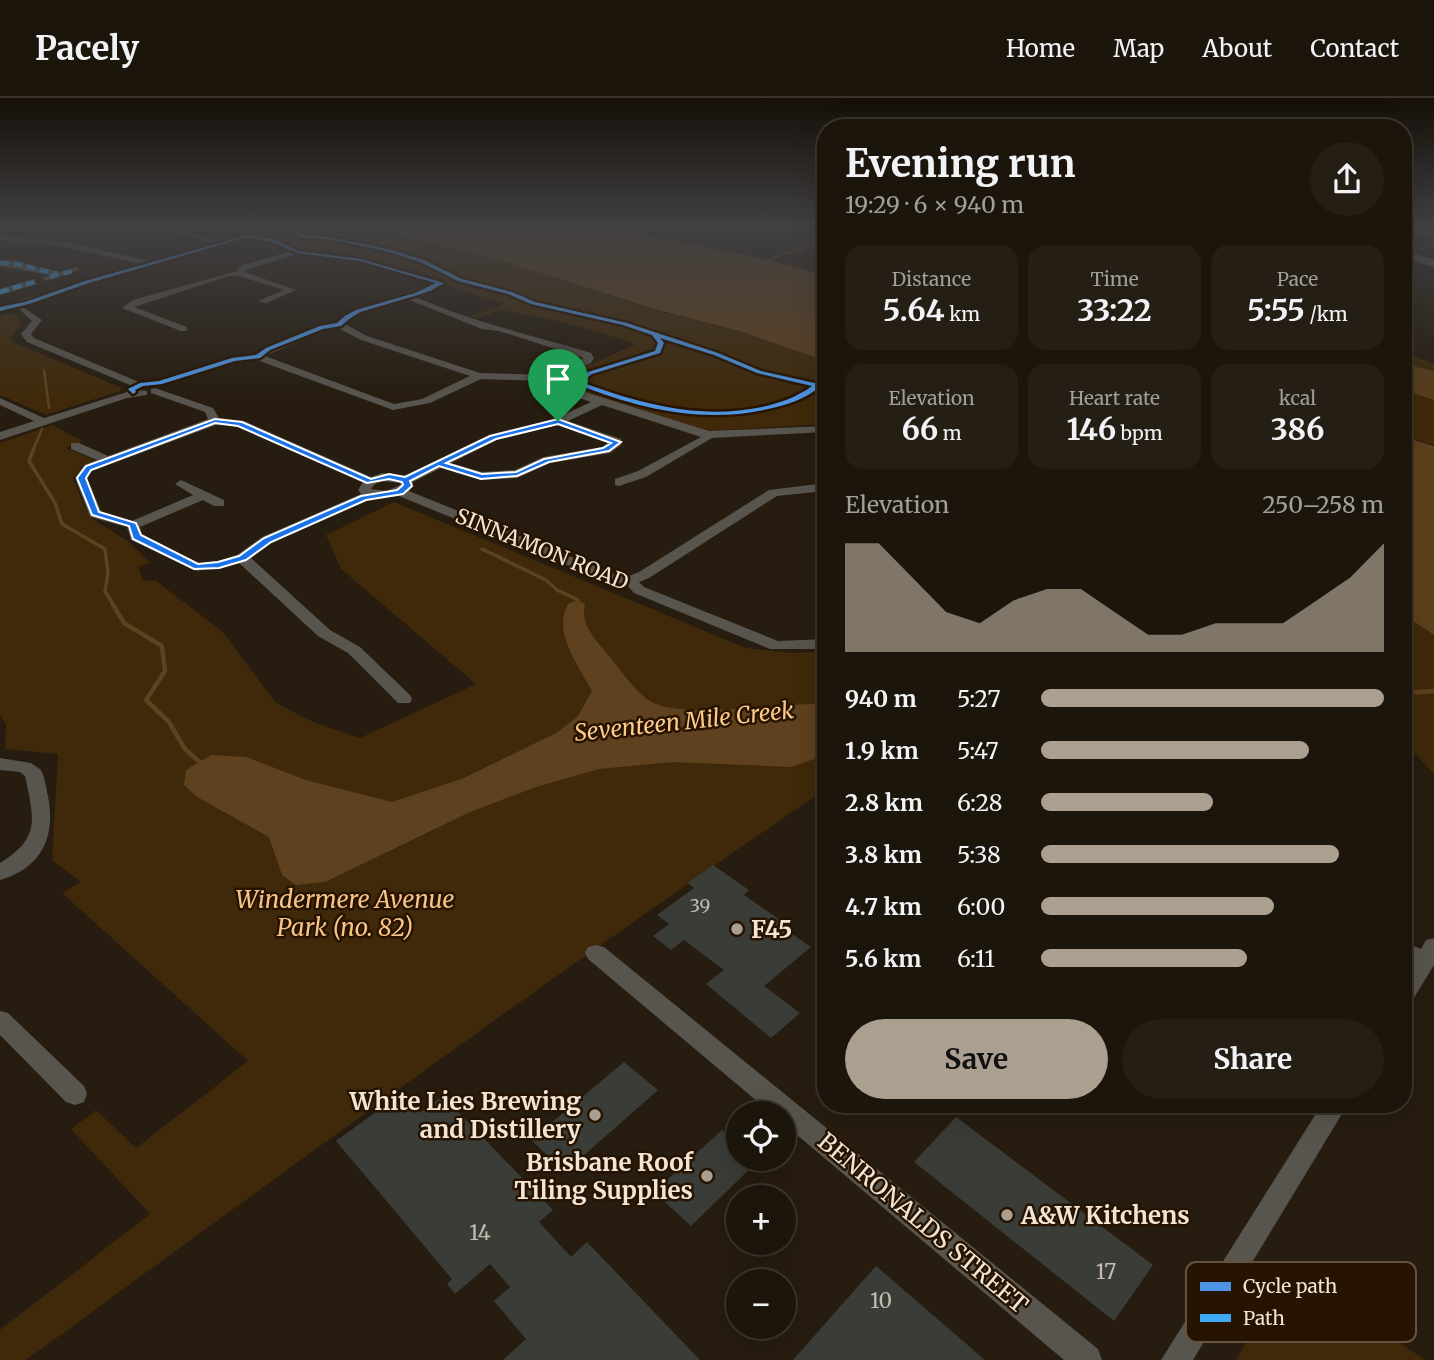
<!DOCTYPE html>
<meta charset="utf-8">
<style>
:root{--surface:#1c150b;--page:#251e14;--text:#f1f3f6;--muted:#a09f9d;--line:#3a342c;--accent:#ab9f90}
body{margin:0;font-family:Merriweather,serif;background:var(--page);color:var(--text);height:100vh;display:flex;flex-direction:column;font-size:26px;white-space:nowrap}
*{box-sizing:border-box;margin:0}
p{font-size:23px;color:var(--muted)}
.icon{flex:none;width:38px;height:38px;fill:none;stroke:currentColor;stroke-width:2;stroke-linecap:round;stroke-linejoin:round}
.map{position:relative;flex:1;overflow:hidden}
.panel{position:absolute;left:817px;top:21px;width:595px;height:994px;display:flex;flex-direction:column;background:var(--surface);border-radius:28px;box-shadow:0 7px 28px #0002,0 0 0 2px var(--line)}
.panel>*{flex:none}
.buttons{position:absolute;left:726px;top:1003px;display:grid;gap:14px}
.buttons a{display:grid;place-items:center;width:70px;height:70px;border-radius:50%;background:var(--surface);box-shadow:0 7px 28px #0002,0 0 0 2px var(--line);font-size:35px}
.pin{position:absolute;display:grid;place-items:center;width:60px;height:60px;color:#fff;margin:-72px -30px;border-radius:50% 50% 50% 0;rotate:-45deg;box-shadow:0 0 7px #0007}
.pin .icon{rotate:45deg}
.round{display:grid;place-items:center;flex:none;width:74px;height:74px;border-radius:37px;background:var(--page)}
.summary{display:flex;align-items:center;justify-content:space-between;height:119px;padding:0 28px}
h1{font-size:38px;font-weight:700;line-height:52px}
.figures{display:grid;grid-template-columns:repeat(3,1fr);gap:10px;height:119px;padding:7px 28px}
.figures div{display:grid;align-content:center;border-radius:18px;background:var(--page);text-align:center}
.figures b{font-size:30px;font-weight:700}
.figures small{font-size:19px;font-weight:400}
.figures p{font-size:19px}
.chart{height:196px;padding:14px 28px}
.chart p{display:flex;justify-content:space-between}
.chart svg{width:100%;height:126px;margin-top:7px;fill:var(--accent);opacity:.7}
.cta{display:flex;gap:14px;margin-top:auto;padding:14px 28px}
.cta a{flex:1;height:80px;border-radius:42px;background:var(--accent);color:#111;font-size:28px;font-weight:700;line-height:80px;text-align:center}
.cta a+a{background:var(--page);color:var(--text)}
ul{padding:0 28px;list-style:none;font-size:23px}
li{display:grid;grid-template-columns:112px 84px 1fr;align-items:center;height:52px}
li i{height:18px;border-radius:9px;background:var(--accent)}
header{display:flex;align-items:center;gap:42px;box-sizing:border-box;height:98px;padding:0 35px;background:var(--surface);border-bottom:2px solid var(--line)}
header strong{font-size:33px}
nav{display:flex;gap:38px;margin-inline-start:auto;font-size:24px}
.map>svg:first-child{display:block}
.green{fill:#3f290a}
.forest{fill:#593d1a}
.water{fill:#5e411e}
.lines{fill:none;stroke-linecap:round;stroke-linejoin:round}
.stream-far3{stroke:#5e411e;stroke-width:2}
.stream-far2{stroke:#5e411e;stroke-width:2.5}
.stream-far1{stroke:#5e411e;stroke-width:3.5}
.stream{stroke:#5e411e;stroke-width:4.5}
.building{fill:#3a3c38}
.street{fill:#58544e;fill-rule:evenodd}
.secondary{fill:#5c5650;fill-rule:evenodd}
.quiet{stroke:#3fa9f5;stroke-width:4.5;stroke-dasharray:9 4.5;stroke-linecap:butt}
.cycleway-casing{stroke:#261400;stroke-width:5}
.cycleway{fill:#4d94e3;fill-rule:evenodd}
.route{fill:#1a73e8;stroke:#fff;stroke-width:2;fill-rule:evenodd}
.poi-dot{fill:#ab9f90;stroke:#261400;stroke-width:2.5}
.labels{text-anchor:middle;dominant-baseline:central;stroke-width:5;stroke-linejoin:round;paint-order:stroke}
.number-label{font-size:18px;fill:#c4bbae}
.street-label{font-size:21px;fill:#f2e5d6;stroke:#261400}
.near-number-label{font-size:21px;fill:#c4bbae}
.water-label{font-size:23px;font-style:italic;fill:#feca8c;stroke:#261400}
.near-park-label{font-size:24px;font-style:italic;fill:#f8c386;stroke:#261400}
.near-poi-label{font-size:24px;font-weight:bold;fill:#f2e5d6;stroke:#261400;text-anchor:start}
.near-street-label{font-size:24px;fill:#f2e5d6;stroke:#261400}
.key{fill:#261400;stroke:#635340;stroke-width:2}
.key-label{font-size:19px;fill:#f2e5d6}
</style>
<header>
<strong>Pacely</strong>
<nav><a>Home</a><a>Map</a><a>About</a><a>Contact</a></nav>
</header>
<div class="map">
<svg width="1434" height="1262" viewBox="0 0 1434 1262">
<rect width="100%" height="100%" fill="#261c0f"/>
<g class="green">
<path d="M258,127H358L506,164L654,212L739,233L826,263V326L709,333L564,288L571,275L636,246C592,231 550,220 505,213C491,211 487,223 470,218L500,208L503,205L453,190L442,180L407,170L358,158L302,152L266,136L234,137Z"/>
<path d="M8,216H16L22,226L11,239L13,244L117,288L121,290L120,293L46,317L0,297V218Z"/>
<path d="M1404,255L1434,265V347L1404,338Z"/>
<path d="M52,327L83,343L66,350L94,362L82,368L73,381L89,419L128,443L150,465L138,469L143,483L155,482L222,533L275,604L313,624L360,640L476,586L341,471L326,437L394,404L746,550L791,555L826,553V691C555,875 291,1069 26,1262H0V1232L150,1116L71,1031L96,1012L136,1050L248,963L62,795L81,784L52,762L58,656L5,651L6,626L0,617V345Z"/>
<path d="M1404,517L1434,537V676L1404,644Z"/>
<path d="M1290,1168L1425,1262H1236Z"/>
</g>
<path class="forest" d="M1404,266L1434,273V302L1404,292Z"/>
<g class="water">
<path d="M358,127H596L768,162L826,177V263L739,233L654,211L506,164Z"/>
<path d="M1404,339L1434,348V537L1404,517Z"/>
<path d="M578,502L585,506C580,525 593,539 605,553C618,568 632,590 648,602C677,623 788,604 826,606V657L791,669L673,664L599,671L536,689L470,714L325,784L296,787L282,777L269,739L197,699L184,687L186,672L211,657L246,659L306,682L392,704L464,680L558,634L578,618L592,593C579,568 552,534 568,506Z"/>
</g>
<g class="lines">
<path class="stream-far3" d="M768,162L814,146L819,141V127"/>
<g class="stream-far2">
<path d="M44,272L49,310"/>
<path d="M33,352L42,331"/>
</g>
<g class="stream-far1">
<path d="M34,350L29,363L55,405L62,426L105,451L108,475L105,493L114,508"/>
<path d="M482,451L546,482L557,492L578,502V507"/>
</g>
<g class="stream">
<path d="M113,507L124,525L162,548L165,573L146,602L169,624L185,651L203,667"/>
<path d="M1404,595L1434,593"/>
</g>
</g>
<g class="building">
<path d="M713,767L749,792L744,797L783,824L781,828L811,849L764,888L800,915L771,940L706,886L724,872L684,842L671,852L653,838L669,826L657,817L694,790L688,785Z"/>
<path d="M624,964L658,992L565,1074L531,1042Z"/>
<path d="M402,995L420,1015L443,998L553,1112L539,1124L571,1159L587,1144L700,1262H503L526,1241L494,1203L510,1189L490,1166L455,1196L447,1186L452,1181L336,1043Z"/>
<path d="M956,1019L1153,1167L1114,1223L914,1064Z"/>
<path d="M722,1032L738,1046V1060H761L691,1128L654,1094Z"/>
<path d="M876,1168L985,1262H793Z"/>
</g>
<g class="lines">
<g class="street">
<path d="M138,127H154L223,143L248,136L258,137L299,152L360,160L444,183V187L416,199C472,224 532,237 591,255L594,260L591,265L558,280L556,285L709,333L826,328V334L712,340L646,379L619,388L615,387V381L638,373L701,339L602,307L568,323L621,341V347L610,355L550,365L517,380L481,382L441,370L413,384V388L409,393L616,477L629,478L639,474L769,392L826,385V393L777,398L649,480L639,484L644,489L778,543L826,541V551H770L634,495L626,486L609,484L399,398L373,400L272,445L251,460L330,532L360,549L410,597L412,601L410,605H398L348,555L318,538L239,465L197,473L131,442L127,429L90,419L75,380L84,367L97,362L71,351V345H79L108,358L208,321L205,314L151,295V291L155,290L213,310L219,320L244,323L371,379L382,375L404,378L489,337L554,321L591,304L546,289V283L481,281L430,305L393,312L257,262C225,265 196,278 165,287C155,290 146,288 137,292L147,293V297L127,300L0,342V334L34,323L0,307V300L44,320L127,294L126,291L130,287L27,244L21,236L32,223L18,210L0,214V208L141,166L61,148L0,142V138L63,144L151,163L216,145ZM248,140L291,153L240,168L237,173L133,202L122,210L181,233H187V229L134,209L229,178H239L284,192L258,203L266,205L296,192L245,174L246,172L297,156L359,164L433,186L355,211L336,224L319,227L264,249L255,256L230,259L159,282L139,284L34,240L31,236L42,222L23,209L90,186ZM407,201L482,231L499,233L584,260L549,277L480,275L367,238L345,226L362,215ZM338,230L361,242L470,278L422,301L394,306L265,258L324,232ZM216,327L238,328L363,384L358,392L361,396L262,439L237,457L218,463L199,465L142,437L140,429L203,402L214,408H224V402L181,382L175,386L193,397L132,423L101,413L87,380L92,373ZM557,327L608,345L602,349L543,359L515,372L482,374L451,365L497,342ZM383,383L400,385V387L387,393L371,391L375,386Z"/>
<path d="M0,162L17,163L59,174L76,169L80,172L46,183L42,180L49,177L0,168Z"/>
<path d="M34,181L37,186L0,197V191Z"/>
<path d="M0,660L31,665L41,672C45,680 46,689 48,698C56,738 42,770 0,782V765C41,740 34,721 25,678L20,674L0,672Z"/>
<path d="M1434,840V867L1412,903L1404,906V879L1411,866L1404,862V844L1421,851L1426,842Z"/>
<path d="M596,847L604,849L1098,1251L1102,1262H1064L784,1026V1015H771L588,861L585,855L588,849Z"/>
<path d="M0,913L8,915L84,988L87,996L84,1004L75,1007L66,1004L0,937Z"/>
<path d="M1322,1006H1348L1193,1262H1161Z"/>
</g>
<g class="secondary">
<path d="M1404,128L1434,131V137L1404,134Z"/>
<path d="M1404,153L1434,161V169L1404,161Z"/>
</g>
<g class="quiet">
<path d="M0,165L17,166L57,176"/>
<path d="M50,179L76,172"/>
<path d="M0,194L34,184"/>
</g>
<defs>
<g id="cycleway">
<path d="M282,127H288L303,137L335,140L392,152L424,162L462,181L512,194L535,204L627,225L718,255L761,273L819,286L826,288V292L818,290C804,302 786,307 768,311C703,326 640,311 579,287L577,282L588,274L655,253L658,245L652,237L623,227L531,206L508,196L458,183L420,164L389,154L335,142L300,139ZM660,240L714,257L757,275L812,288C797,299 780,305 762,309C701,322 641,306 584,285L583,283L592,276L660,255L664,245Z"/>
<path d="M248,137L275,142L298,153L360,161L444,185L432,192L418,197L360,214L349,221L341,228L323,231L270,252L260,260L235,263L162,286L143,288L135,292L136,294L133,296L128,291L140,285L159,283L232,260L256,257L266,250L320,228L337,225L345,218L356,212L415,195L436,185L360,163L297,155L272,144L248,139L89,185L29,206L0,213V209L25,204L85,183Z"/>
</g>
</defs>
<use href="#cycleway" class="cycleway-casing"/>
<use href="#cycleway" class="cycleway"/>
</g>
<linearGradient id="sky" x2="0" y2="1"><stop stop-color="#150f08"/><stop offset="0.42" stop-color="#414042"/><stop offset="1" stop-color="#414042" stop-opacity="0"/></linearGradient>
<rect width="1434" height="304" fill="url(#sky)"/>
<path class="route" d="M215,321L242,324L371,381L389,376L405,379L490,338L558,321L621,344L609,353L549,364L517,378L481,381L439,368L410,383L412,388L403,396L366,402L271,444L246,462L219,470L194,471L133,441L129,428L92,417L77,380L86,368ZM215,325L238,328L367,385L389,381L402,384L403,387L397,392L361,398L264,440L239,458L218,464L198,466L141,437L136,425L99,414L86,380L91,372ZM558,326L611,345L603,350L544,361L516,374L482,376L446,365L496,341Z"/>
<g class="poi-dot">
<circle cx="737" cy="831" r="7"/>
<circle cx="595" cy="1017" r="7"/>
<circle cx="707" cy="1078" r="7"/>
<circle cx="1007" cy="1117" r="7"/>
</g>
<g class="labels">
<g class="number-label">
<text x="700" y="807">39</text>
</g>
<g class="street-label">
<text transform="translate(542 451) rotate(22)">SINNAMON ROAD</text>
</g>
<g class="near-number-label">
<text x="480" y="1134">14</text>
<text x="1106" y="1173">17</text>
<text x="881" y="1202">10</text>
</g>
<g class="water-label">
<text transform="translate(684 623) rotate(-6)">Seventeen Mile Creek</text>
</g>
<g class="near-park-label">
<text x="345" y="801">Windermere Avenue<tspan x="345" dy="28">Park (no. 82)</tspan></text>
</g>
<g class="near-poi-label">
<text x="751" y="831">F45</text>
<text x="581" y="1003" text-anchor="end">White Lies Brewing<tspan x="581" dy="28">and Distillery</tspan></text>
<text x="693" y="1064" text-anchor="end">Brisbane Roof<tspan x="693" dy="28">Tiling Supplies</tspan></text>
<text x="1021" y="1117">A&amp;W Kitchens</text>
</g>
<g class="near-street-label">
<text transform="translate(923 1125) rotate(40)">BENRONALDS STREET</text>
</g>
</g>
<rect x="1186" y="1164" width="230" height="80" rx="10" class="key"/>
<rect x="1200" y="1184" width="31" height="9" fill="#4d94e3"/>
<rect x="1200" y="1216" width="31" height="8" fill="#3fa9f5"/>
<g class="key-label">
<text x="1243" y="1195">Cycle path</text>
<text x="1243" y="1227">Path</text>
</g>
</svg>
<div class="buttons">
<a><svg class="icon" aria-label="locate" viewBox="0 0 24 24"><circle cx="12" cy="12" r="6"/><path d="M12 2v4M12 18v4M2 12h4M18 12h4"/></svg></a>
<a>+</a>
<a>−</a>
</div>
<div class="pin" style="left:558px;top:323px;background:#1e9e55"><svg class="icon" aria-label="arrive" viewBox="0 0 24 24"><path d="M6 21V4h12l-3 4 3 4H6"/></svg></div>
<section class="panel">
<div class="summary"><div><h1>Evening run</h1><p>19:29 · 6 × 940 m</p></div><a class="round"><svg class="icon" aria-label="share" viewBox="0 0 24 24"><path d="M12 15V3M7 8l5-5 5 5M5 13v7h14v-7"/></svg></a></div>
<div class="figures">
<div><p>Distance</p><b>5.64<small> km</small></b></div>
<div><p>Time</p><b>33:22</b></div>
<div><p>Pace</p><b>5:55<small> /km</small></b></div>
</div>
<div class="figures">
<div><p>Elevation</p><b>66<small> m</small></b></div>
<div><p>Heart rate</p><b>146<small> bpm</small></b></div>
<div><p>kcal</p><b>386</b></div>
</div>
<div class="chart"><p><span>Elevation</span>250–258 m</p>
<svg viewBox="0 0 160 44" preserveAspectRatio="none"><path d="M0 44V6L10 6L20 18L30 30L40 34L50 26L60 22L70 22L80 30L90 38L100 38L110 34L120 34L130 34L140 26L150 18L160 6V44z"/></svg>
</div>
<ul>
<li><b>940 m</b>5:27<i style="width:100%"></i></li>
<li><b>1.9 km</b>5:47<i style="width:78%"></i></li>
<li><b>2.8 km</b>6:28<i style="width:50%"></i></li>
<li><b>3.8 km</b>5:38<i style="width:87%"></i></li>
<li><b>4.7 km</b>6:00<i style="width:68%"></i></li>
<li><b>5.6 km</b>6:11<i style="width:60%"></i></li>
</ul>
<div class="cta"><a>Save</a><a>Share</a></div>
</section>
</div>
